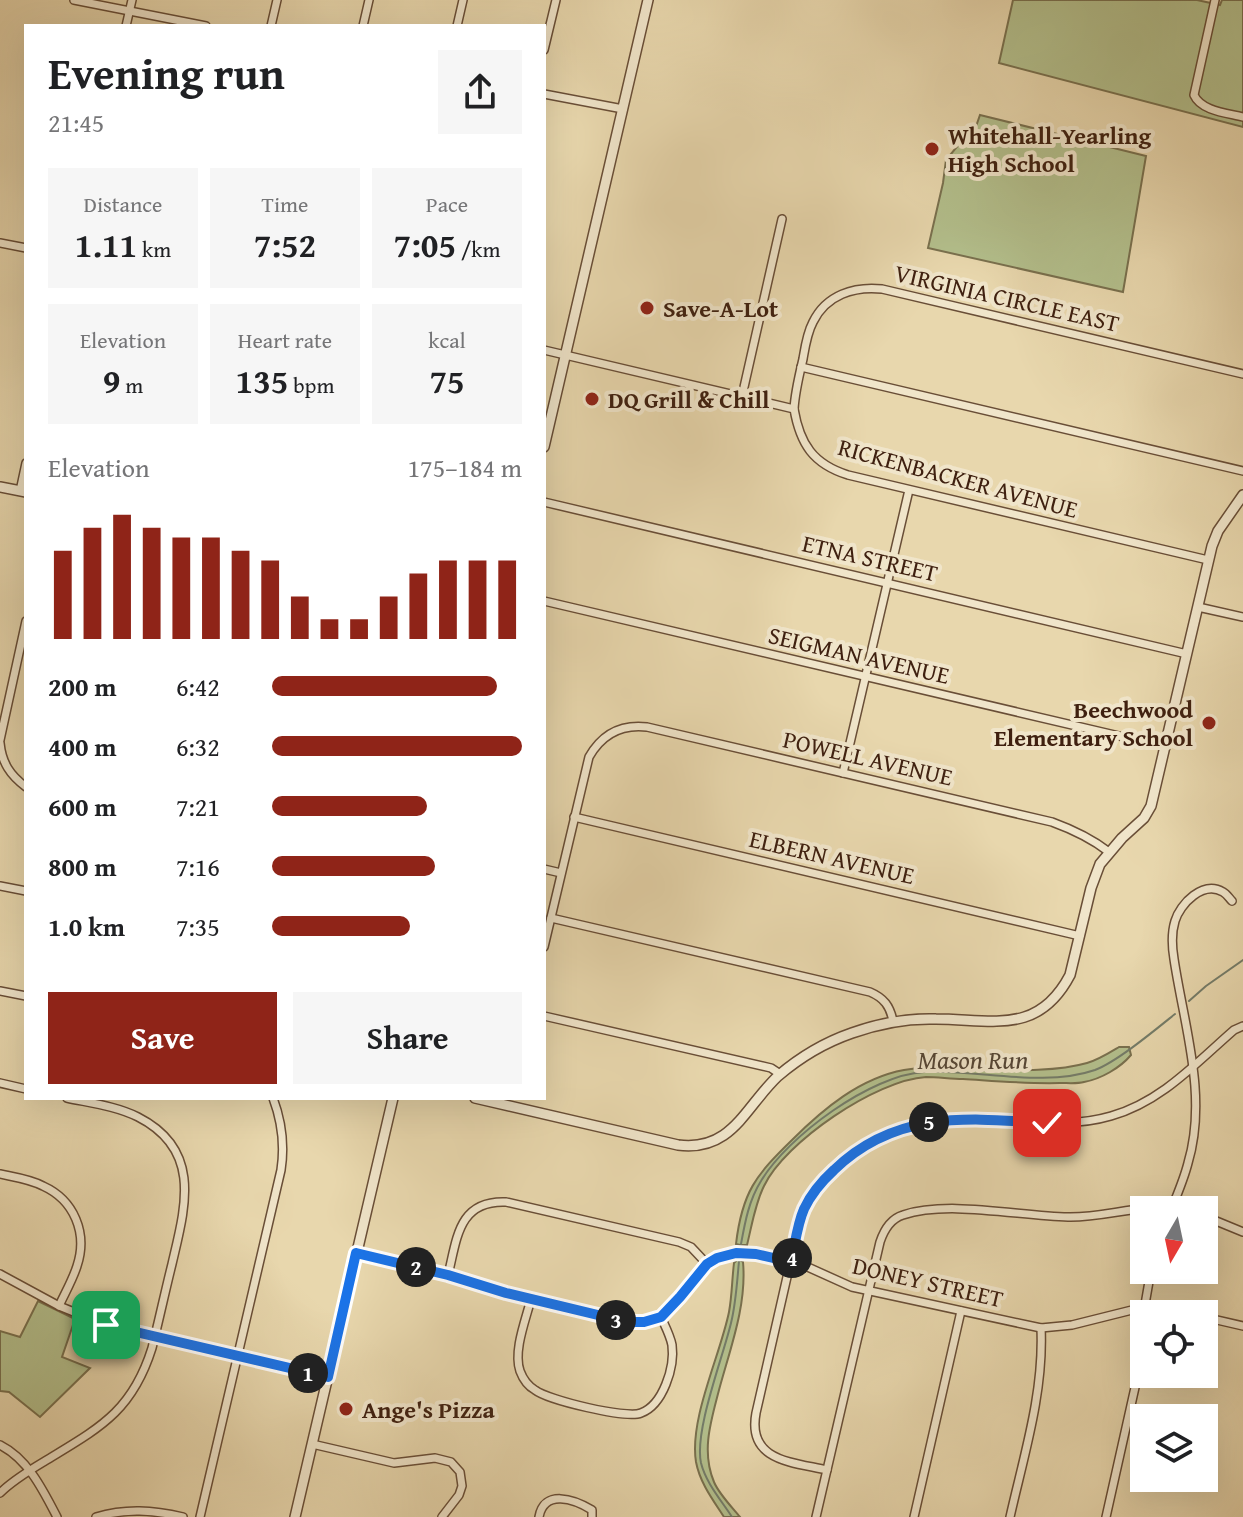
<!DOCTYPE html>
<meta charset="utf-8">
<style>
:root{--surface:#fff;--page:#f6f6f6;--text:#202124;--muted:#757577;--accent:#8f2418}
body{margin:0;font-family:"Gentium Book Plus",serif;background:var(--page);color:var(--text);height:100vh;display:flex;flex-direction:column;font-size:30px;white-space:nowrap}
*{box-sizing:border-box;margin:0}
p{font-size:26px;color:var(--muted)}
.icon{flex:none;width:44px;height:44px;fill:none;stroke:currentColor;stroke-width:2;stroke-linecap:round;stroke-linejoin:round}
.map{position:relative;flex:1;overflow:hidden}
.drawer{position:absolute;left:24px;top:24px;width:522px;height:1076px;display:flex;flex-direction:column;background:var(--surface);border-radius:0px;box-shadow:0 8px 32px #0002}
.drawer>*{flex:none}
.needle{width:52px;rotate:189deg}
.controls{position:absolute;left:1130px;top:1196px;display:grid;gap:16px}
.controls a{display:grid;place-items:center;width:88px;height:88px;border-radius:0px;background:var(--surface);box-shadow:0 8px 32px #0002;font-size:40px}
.pin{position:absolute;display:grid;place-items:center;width:68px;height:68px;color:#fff;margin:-34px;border-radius:16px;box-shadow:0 4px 12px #0006}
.km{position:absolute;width:40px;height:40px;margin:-20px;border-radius:50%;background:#222;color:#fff;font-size:22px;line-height:40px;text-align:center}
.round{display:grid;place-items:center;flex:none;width:84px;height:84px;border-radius:0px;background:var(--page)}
.headline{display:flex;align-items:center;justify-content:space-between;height:136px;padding:0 24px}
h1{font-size:44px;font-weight:700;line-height:60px}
.figures{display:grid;grid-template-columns:repeat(3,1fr);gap:12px;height:136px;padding:8px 24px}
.figures div{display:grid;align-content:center;border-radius:0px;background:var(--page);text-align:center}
.figures b{font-size:34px;font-weight:700}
.figures small{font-size:22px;font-weight:400}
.figures p{font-size:22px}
.chart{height:224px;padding:16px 24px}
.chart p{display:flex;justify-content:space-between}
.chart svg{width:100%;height:144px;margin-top:8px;stroke:var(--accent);stroke-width:6}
.button{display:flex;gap:16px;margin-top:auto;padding:16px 24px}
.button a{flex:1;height:92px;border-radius:0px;background:var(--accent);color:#fff;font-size:32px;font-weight:700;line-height:92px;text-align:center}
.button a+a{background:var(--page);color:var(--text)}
ul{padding:0 24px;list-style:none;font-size:26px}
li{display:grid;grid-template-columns:128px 96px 1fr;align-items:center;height:60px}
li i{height:20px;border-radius:10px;background:var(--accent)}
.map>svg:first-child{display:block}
.green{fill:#b3bf8c;stroke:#79704e;stroke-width:2}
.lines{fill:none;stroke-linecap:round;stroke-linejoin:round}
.stream{stroke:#747c69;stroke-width:2}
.minor-casing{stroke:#694e37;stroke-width:10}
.tertiary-casing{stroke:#694e37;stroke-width:12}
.minor{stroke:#f0e5ca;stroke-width:7}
.tertiary{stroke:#f0e5ca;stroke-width:9}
.route-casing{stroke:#fff;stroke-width:16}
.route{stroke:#1a73e8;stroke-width:10}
.poi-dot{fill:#8f2418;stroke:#f0e5ca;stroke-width:3}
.labels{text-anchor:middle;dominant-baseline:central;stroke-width:8;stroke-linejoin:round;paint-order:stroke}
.poi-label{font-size:24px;font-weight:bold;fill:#3f2010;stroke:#f0e5ca;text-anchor:start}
.street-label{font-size:24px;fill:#3f2010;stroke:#f0e5ca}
.water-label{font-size:26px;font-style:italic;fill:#554635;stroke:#f0e5ca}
</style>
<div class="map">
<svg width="1243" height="1517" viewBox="0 0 1243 1517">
<rect width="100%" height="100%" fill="#e8d7ad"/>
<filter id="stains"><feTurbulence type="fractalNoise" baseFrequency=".0025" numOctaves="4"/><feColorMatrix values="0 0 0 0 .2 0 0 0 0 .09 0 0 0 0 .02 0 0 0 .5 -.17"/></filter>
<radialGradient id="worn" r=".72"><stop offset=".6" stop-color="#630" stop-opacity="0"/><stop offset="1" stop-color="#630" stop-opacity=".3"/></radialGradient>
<g class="green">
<path d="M1013,0H1197L1220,5L1222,0H1243V127L999,63Z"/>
<path d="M980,115L1146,156L1123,292L928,248L943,183L946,160L960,143L973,135Z"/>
<path d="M1119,1047H1129L1131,1055C1120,1068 1101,1079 1084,1082C1077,1084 1068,1083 1060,1083C1027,1084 995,1081 963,1079C951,1079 938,1077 926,1077C876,1080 785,1142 764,1186C755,1204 752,1225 747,1245H740L736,1244C742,1192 756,1175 792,1140C823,1109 860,1078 904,1070C924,1066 945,1069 965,1070C1001,1070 1052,1073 1087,1063C1098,1060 1109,1053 1119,1047Z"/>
<path d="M738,1259L743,1262C747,1305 730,1349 719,1390C711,1421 701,1451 714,1482C719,1494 731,1506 740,1517H724C713,1500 700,1483 696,1462C689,1419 720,1356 729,1312C732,1296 732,1279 734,1263Z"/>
<path d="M38,1301L75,1319L62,1357L90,1368L40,1417L9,1392L0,1391V1331L20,1337Z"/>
</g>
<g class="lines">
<g class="stream">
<path d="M1189,1001L1206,986L1243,960"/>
<path d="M741,1244C745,1222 749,1200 761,1181C788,1136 871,1075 924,1072C978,1069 1043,1088 1095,1070C1118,1061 1155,1030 1175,1014"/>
<path d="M732,1517C721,1500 706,1483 701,1463C694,1431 723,1357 731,1323C736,1303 737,1282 739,1261"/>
</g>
<defs>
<g id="minor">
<path d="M74,0L206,26"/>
<path d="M1215,0L1194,95C1201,111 1227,113 1243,117"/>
<path d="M126,26L132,0"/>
<path d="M271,26L277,0"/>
<path d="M363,26L369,0"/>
<path d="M457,26L463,0"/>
<path d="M544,50L556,0"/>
<path d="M544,94L623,109"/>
<path d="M0,243L26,248"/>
<path d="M544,350L794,409C800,444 813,464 848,475L1208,560"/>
<path d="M801,367L1243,471"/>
<path d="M742,396L782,219"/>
<path d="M794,409C795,392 799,376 803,359C805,347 807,333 813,322C826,295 854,286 882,289L1243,374"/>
<path d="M20,491L26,463"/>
<path d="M544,502L1187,654"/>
<path d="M544,601L1166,747"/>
<path d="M1198,607L1243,617"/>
<path d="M0,740L26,621"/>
<path d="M0,743C2,763 10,775 26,787"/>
<path d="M843,773L909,490"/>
<path d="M574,817L1080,936"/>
<path d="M544,869L561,873"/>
<path d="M0,886L26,891"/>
<path d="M551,918L870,992C884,998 890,1006 893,1021"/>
<path d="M544,947L589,757C602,734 621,724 647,727L1052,822C1074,830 1091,838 1109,852"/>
<path d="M0,991L26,996"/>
<path d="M544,1016L771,1068L780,1074"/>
<path d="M0,1083L26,1089"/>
<path d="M0,1174C14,1177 30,1179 43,1186C74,1200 88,1233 77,1266C73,1279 65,1293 59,1306"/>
<path d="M1171,1210C1177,1195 1184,1179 1188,1163C1208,1096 1184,1026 1174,959C1172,947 1171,934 1175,921C1180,904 1203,880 1223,892C1227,894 1229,898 1232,901"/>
<path d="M1204,1216L1243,1232"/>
<path d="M356,1253L465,1280L506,1293L627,1322H644L661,1317L680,1297L707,1264L717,1258L736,1253L756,1254L801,1264L852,1287L1041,1328L1072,1325L1144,1307L1192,1314"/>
<path d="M0,1274L59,1306L106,1325L328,1377"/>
<path d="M448,1275C457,1239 458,1200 506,1202L679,1242L691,1247L707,1264"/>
<path d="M531,1299C526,1319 513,1351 520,1371C523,1379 528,1386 535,1390C548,1400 626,1419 641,1413C663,1405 675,1367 672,1345C670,1335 665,1326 661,1317"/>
<path d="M1204,1317L1243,1326"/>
<path d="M312,1444L394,1463L435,1458L451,1462L460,1472L462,1486L459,1495L442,1517"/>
<path d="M0,1445C28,1459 43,1490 57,1517"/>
<path d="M827,1470C792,1462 747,1461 756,1413L800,1220C808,1195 826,1175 847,1159C889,1127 939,1117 990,1119C1032,1121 1070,1128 1111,1116C1161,1102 1196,1063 1234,1030L1243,1026"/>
<path d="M0,1493C13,1480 30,1470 45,1461C99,1428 132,1412 152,1348C159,1320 165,1292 172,1264C185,1208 203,1150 138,1117C116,1106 90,1103 67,1098"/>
<path d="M96,1517C126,1508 153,1510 183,1517"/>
<path d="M200,1517L281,1170C285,1144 282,1122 273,1098"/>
<path d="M539,1517C544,1489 574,1499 592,1510V1517"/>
<path d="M816,1517L880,1242C884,1230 890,1219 903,1215C948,1200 1019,1216 1068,1217C1107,1218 1143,1202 1183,1210"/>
<path d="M914,1517L961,1311"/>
<path d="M1010,1517C1024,1455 1044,1392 1041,1328"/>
<path d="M1106,1517L1138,1374L1143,1316L1151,1270"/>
</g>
<g id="tertiary">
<path d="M544,447L648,0"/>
<path d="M0,487L26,492"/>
<path d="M475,1098L678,1145C732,1152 745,1107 778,1076C799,1058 826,1042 852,1033C880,1023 906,1018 936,1019C992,1019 1038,1036 1070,975L1091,888L1100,864L1122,838L1144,818L1151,806L1212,546L1218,531L1243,495"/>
<path d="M295,1517L393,1098"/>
</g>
</defs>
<use href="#minor" class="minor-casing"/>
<use href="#tertiary" class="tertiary-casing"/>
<use href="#minor" class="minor"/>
<use href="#tertiary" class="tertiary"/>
</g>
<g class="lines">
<defs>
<path id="route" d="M106,1325L328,1377L356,1253L448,1275L506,1293L627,1322H644L661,1317L680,1297L707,1264L717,1258L736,1253L756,1254L791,1262C795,1245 797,1225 804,1209C811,1194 822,1181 834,1170C896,1110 968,1118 1047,1123"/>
</defs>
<use href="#route" class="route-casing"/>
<use href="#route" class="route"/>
</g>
<g class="poi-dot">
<circle cx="932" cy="149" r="8"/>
<circle cx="647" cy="308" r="8"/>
<circle cx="592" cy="399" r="8"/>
<circle cx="1209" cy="723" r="8"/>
<circle cx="346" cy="1409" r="8"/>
</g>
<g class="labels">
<g class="poi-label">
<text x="948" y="135">Whitehall-Yearling<tspan x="948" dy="28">High School</tspan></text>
<text x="663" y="308">Save-A-Lot</text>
<text x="608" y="399">DQ Grill &amp; Chill</text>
<text x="1193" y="709" text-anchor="end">Beechwood<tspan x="1193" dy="28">Elementary School</tspan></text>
<text x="362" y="1409">Ange's Pizza</text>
</g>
<g class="street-label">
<text transform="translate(1007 298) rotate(13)">VIRGINIA CIRCLE EAST</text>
<text transform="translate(958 478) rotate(15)">RICKENBACKER AVENUE</text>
<text transform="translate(870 558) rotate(13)">ETNA STREET</text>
<text transform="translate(859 655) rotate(13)">SEIGMAN AVENUE</text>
<text transform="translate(868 758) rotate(13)">POWELL AVENUE</text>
<text transform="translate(832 857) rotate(13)">ELBERN AVENUE</text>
<text transform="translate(928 1282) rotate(13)">DONEY STREET</text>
</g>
<g class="water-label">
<text x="973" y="1059">Mason Run</text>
</g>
</g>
<rect width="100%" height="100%" filter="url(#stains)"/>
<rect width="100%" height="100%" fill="url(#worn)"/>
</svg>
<div class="controls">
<a><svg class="needle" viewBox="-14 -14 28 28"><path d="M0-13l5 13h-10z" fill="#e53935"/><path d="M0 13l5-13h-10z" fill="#757577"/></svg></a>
<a><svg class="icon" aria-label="locate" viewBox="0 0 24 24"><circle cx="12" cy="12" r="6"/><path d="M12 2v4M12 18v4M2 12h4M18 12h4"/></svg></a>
<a><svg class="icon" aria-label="layers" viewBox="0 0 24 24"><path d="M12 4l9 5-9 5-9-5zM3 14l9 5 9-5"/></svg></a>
</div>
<div class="pin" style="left:106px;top:1325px;background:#1e9e55"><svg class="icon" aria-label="arrive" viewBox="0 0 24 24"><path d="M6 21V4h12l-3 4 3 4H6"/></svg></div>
<div class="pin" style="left:1047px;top:1123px;background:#d93025"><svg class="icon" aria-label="check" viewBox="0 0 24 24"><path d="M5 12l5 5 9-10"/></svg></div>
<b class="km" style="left:308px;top:1373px">1</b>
<b class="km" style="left:416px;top:1267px">2</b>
<b class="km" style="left:616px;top:1320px">3</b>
<b class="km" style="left:792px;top:1258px">4</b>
<b class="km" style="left:929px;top:1122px">5</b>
<section class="drawer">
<div class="headline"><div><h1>Evening run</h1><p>21:45</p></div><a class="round"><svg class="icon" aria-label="share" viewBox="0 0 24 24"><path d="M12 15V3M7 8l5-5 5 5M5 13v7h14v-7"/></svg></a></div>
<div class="figures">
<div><p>Distance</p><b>1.11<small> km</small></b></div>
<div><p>Time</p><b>7:52</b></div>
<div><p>Pace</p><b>7:05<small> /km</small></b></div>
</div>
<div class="figures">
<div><p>Elevation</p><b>9<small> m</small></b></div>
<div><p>Heart rate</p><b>135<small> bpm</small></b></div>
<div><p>kcal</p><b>75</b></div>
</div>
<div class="chart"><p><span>Elevation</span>175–184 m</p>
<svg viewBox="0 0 160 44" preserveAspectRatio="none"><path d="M5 44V17M15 44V10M25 44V6M35 44V10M45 44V13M55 44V13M65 44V17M75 44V20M85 44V31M95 44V38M105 44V38M115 44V31M125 44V24M135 44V20M145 44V20M155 44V20"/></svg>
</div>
<ul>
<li><b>200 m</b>6:42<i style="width:90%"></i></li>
<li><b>400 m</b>6:32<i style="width:100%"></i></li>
<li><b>600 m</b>7:21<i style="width:62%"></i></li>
<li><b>800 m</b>7:16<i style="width:65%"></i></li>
<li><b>1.0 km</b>7:35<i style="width:55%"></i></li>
</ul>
<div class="button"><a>Save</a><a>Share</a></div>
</section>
</div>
